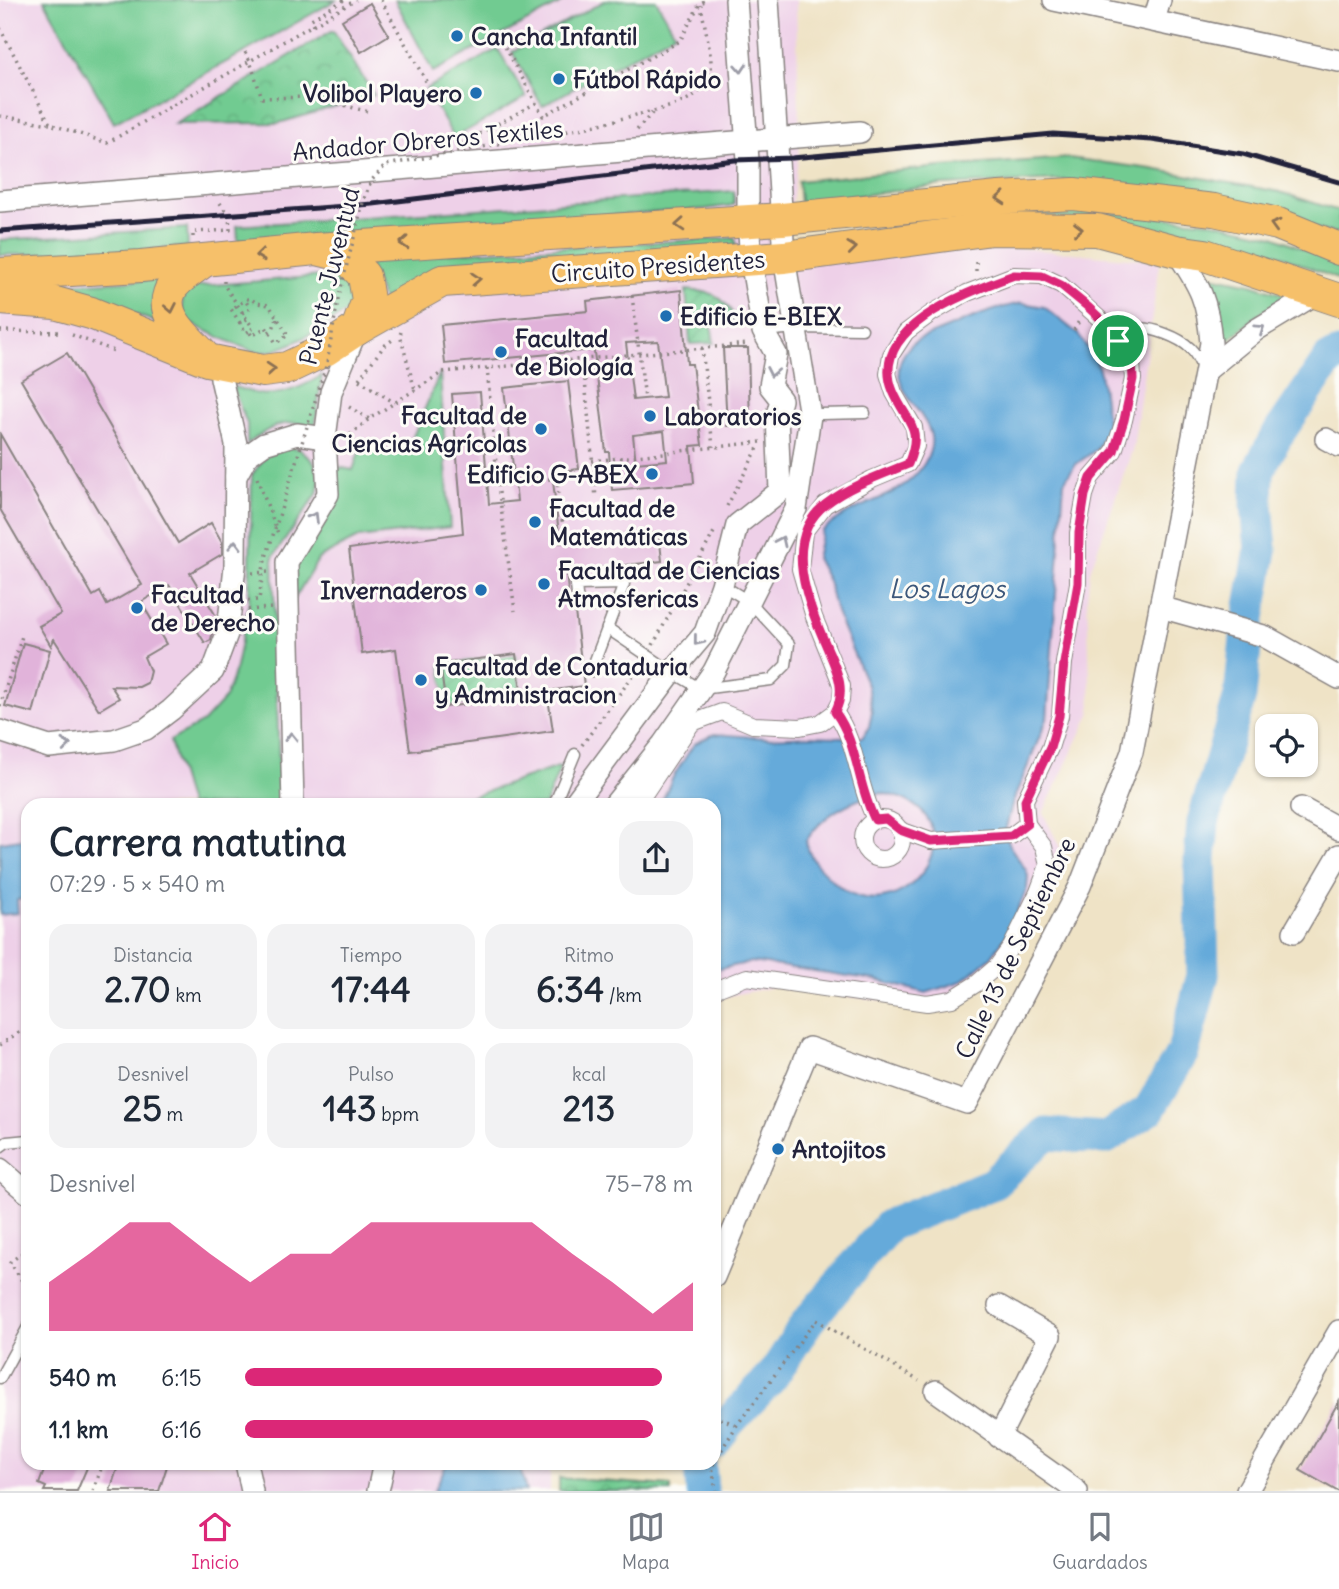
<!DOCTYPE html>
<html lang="es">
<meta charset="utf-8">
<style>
:root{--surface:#fff;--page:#f2f2f3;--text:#1f2937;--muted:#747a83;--line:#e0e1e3;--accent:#db2777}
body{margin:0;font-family:Delius,sans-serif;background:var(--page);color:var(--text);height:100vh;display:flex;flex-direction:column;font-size:26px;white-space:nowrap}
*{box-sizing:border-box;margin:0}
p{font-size:23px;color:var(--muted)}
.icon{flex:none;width:38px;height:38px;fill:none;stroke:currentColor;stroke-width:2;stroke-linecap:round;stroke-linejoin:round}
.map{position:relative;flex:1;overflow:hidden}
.details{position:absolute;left:21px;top:798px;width:700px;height:672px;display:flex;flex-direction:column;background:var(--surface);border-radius:21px;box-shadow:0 2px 5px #0004}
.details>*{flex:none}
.fabs{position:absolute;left:1255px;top:714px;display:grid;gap:14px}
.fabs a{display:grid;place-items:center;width:63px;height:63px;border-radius:14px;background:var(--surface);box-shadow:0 2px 5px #0004;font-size:35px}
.pin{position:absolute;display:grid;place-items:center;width:60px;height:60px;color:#fff;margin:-30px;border:4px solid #fff;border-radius:50%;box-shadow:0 2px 7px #0007}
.round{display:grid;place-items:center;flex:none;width:74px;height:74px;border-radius:21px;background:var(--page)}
.headline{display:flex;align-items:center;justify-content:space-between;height:119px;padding:0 28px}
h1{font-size:38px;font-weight:700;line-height:52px}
.stats{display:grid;grid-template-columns:repeat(3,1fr);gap:10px;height:119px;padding:7px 28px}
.stats div{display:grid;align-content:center;border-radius:18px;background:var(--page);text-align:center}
.stats b{font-size:35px;font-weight:700}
.stats small{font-size:19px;font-weight:400}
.stats p{font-size:19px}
.chart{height:196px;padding:14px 28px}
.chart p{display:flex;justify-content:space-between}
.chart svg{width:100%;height:126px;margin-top:7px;fill:var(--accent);opacity:.7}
ul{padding:0 28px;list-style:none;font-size:23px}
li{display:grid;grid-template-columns:112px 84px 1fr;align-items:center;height:52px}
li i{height:18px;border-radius:9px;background:var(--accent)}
.tab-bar{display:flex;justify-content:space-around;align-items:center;height:98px;border-top:2px solid var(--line);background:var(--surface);font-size:19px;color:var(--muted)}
.tab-bar a{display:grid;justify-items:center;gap:4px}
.tab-bar .active{color:var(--accent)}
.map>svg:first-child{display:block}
.built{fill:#eed0e8}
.grass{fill:#71cb91;stroke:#4a7666;stroke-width:2}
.park{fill:url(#park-crowns);stroke:#4a7666;stroke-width:2}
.garden{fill:url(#garden-furrows);stroke:#4a7666;stroke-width:2}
.water{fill:#65aada;stroke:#44668a;stroke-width:2;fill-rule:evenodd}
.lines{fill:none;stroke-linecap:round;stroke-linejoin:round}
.river{stroke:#65aada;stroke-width:33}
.building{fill:#e1b3da;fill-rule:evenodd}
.service-casing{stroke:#888280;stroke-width:13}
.pedestrian-casing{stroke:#888280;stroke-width:18}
.minor-casing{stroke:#888280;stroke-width:24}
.primary-casing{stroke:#888280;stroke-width:34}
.path{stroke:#888280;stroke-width:3.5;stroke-dasharray:2 5;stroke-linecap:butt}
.service{stroke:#fff;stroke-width:10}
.pedestrian{stroke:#fff;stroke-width:16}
.minor{stroke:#fff;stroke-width:21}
.primary{stroke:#f6c06b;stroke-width:32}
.rail{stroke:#22223b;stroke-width:5}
.path-bridge{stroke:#888280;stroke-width:3.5;stroke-dasharray:2 5;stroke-linecap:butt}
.oneway{stroke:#9c9ca7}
.oneway2{stroke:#8c7153}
.route-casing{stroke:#fff;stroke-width:14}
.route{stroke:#db2777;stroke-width:9}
.poi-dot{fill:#1f6fb2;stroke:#fdfcf7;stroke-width:2.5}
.labels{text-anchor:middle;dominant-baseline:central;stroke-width:6;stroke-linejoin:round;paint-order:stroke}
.poi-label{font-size:24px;font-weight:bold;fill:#22223b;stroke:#fdfcf7;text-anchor:start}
.street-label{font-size:24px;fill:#22223b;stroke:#fdfcf7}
.water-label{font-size:26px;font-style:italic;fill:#3d587b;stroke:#fdfcf7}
</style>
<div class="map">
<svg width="1339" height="1491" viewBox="0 0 1339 1491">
<defs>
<pattern id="park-crowns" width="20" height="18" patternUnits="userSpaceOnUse" patternTransform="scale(1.75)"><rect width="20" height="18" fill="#71cb91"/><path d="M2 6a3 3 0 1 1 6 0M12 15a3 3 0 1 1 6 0" fill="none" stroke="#62ae7e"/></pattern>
<pattern id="garden-furrows" width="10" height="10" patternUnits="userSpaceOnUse" patternTransform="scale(1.75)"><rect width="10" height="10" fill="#71cb91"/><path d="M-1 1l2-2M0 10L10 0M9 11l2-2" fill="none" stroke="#62ae7e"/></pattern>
</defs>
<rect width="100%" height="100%" fill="#fdfcf7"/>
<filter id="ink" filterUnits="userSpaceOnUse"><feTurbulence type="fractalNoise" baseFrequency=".0143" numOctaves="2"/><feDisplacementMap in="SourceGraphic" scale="14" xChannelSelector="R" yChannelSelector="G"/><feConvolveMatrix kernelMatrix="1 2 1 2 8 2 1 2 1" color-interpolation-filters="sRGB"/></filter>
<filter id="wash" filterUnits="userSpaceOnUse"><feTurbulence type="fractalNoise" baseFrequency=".00686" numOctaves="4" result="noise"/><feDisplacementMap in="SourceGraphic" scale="28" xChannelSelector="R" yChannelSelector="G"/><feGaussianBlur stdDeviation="1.57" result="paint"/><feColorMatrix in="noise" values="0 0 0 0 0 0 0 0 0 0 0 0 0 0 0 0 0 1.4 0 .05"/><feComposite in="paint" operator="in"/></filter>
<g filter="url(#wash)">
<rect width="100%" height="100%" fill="#efe3c6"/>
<path class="built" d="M0,0H796L800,144L785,256L982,245L1160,261L1133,448L1090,571L1087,598L1091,712L1043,813L1066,860L1008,968L943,1008L773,987L723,997L714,1011V805H28V1463H550V1491H0Z"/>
<g class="grass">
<path d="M44,0H336L245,52L114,123Z"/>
<path d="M395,0H567L433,72Z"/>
<path d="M606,0H656L675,33L542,106L512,52Z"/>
<path d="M498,49L526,97L454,138L426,89Z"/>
<path d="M1069,158L1152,169L1280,192L1339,211V234L1066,180L942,185L800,203L798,181L940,167Z"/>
<path d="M734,191V205L706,209L238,241L237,226Z"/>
<path d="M1069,209L1213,222L1274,236L1339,264V280L1270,251L1208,238L1069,221L995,215Z"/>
<path d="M187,228L188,247L98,253L0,255V240Z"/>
<path d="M735,238L736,246L452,264L383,300L367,260L426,254Z"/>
<path d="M1201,274L1251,284L1294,298L1263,311L1216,350C1218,316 1219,304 1201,274Z"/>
<path d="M333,275L356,288L354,307C332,320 279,359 254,351C230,344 206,330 183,320L182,290L189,287Z"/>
<path d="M170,279L167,326L86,297L22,286Z"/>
<path d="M440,373L450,527L358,538L319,558L295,598L294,561L334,495L337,467L353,470L360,449L406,453Z"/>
<path d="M322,375L315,426C284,419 272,425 247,444V424L232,386C241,389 250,392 259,394C279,397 306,386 322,375Z"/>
<path d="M283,447L300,449L314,462L320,479L317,494L273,557L280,805H189L170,741L203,722L225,698L236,667L249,601L252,475L265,457Z"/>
<path d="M561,766L545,805H447Z"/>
</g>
<g class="park">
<path d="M333,30L374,95L279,123L175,124Z"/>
<path d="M559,1478L671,1486V1491H559Z"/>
</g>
<g class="garden">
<path d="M686,290C716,292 719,294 737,319L711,324L714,343L690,344Z"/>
<path d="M516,654L522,697L446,707L440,664Z"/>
</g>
<g class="water">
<path d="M1022,303L1044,307L1077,333L1096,360L1100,373L1108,428L1097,449L1075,465L1064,482L1047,719L1012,804L1005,832L1011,848L1026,870L1028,876L1027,889L1006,936L991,957L962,981L926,993L876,980L752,962L714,970V805H660L673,777L694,744L714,734L768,738L811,736L862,738L869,727L872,711L867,685L836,612L828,581L816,558L822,531C827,527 833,522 839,518C867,500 904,496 924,464C949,424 903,409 899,373C897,362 907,347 916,341C925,336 936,333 945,329C971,318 995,308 1022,303ZM881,793C993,813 902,947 832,880C819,868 809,859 806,841C823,814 850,800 881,793Z"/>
<path d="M28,838V898L17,900L18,913L0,915V842Z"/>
<path d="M447,1463H522L521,1471L526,1491H434Z"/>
</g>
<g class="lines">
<g class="river">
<path d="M714,1443L729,1422L772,1377L808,1321L889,1225L992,1184L1046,1134L1106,1138L1149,1110L1183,1052L1203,975L1200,859L1203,822L1240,696L1247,629L1261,550L1257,504L1258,471L1276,437L1329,359L1339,355"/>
<path d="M700,1463L702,1491"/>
</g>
</g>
<g id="blocks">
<g class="building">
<path d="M370,3L389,35L361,52L342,20Z"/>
<path d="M681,290L687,364H692L702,445L691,446L694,483L612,490L609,452H606L594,352L592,350L445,364L441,325L588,311L587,301ZM658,341L665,397L633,400L626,343ZM664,431L667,460L636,463L633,435Z"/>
<path d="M723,348H748L750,424L727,426Z"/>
<path d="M67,353L178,543L211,523L222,542V554L190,573L216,616L211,640L205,643L169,585L141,602L166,644L144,657L150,671L147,683L139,687L111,686L119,698L99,710L54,639L51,646L39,626L61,614L0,509V434L93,596L100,592L107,605L142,585L21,380Z"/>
<path d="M568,381L579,469L552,472L560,543L659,533L662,561L566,572L570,611L575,612L584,686L547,691L553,731L410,751L396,649L362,654L349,549L463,533L452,394L480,392L489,504L517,501L504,388ZM516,654L522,697L446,707L440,664Z"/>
<path d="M23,643L50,650L33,713L5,706Z"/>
<path d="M1339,1401V1491H1337L1300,1470Z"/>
<path d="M47,1463H89L77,1491H44L46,1487L39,1484Z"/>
<path d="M119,1463H168L159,1491H110Z"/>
</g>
</g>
</g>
<g filter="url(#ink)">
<use href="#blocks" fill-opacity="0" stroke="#888280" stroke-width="2"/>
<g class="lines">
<defs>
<g id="service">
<path d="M763,331L796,328L862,329"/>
<path d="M1117,341C1124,336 1130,331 1137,329C1151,326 1180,338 1190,348C1196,354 1199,360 1202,368"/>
<path d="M777,415L865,413"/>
<path d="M607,628L672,672L701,689L771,680L786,665L789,644L750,602L722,585"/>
<path d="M591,671L624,584L576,585L578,605L616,606"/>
<path d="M554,805L575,754"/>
<path d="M0,1147L7,1142L28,1140"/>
<path d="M0,1378L28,1327"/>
</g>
<g id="pedestrian">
<path d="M835,712C858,743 857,785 875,819"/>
<path d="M637,805L692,723L722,712L753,725L800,727L820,723L835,712L841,701L842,686L814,617L800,569L804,532L825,505L872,479L908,464L916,446L914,427L894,393L888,374L891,355L906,332L932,313L967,293L1014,275L1042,276L1061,285L1109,327L1132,362L1133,379L1124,420L1114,451L1091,478L1085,495L1078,533V583L1064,663L1060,716L1050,748L1025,800L1027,824L1044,847L1048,865L1038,892L1011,947L997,966L976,984L952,999L927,1003L747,977L714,990"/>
<circle cx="882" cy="839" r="20"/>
<path d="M900,830L931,841L1011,836L1027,824"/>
</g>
<g id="minor">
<path d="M1054,0L1339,61"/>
<path d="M1154,20L1160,0"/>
<path d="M0,201L860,132"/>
<path d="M1207,370L1256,330L1317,293"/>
<path d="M1326,439L1339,446"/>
<path d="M236,476L247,456L264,444L297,434L325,438"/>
<path d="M1160,607L1264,636L1339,678"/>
<path d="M0,731L49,747L114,740L146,729L171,710L213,671L228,631L235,566L236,444L221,378L229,365"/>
<path d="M293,805L287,562L328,494L325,438L331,392L357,329"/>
<path d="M573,805L672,672L705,633L722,585L737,525L780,491L777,415L781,400L770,386L776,354L763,331L751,260L748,221V160L736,0"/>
<path d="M614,805L663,744L714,671L796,509L810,416L784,257L768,0"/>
<path d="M1301,808L1339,829"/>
<path d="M1294,932L1339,855"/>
<path d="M0,1169L28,1193"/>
<path d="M714,1277L809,1048L967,1103L1080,886L1132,752L1211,343C1208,301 1200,286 1176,251"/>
<path d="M936,1391L1077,1491"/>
<path d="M999,1437L1050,1336L999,1306"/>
<path d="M246,1463L252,1491"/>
<path d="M378,1491L384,1463"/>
<path d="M1247,1491L1339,1331"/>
</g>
<g id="primary">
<path d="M321,250L346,256L364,276L368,300L357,329"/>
<path d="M0,274L141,266L316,249L782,219L999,198L1074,194L1214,210L1278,224L1339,249"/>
<path d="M0,299L55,303L91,313L207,360L263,371L287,368L325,350L357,329L442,281L784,257L992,229L1097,230L1176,251L1205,255L1339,300"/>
<path d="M202,354C188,339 161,317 169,294C173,280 194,269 205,260"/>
</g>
</defs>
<use href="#service" class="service-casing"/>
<use href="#pedestrian" class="pedestrian-casing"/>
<use href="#minor" class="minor-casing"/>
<use href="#primary" class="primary-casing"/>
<g class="path">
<path d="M381,0L427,83"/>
<path d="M313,25L311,19L344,0"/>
<path d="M0,28L50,124L107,143L356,0"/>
<path d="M502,41L543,116L680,41L700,3L707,0"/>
<path d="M245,52L250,61L262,98L314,97L369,112"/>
<path d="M640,114C663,109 708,100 711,71C713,58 703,20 701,5"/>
<path d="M0,116L50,124"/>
<path d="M637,130L653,112"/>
<path d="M461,144L536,103"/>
<path d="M193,237V232L230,230L229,216L220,203"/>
<path d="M976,271V260"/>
<path d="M224,281V285L253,328L249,331L252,336L266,327L276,343L288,335"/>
<path d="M632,296L645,399"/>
<path d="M242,313L250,308L245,300"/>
<path d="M247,319L240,323L246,333L249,331"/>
<path d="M240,323L231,309L249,298L257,303L269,305L288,335"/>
<path d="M1074,330L1079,321"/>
<path d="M0,331L61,332"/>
<path d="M269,332L273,329L277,318"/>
<path d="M401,332L400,335L415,390"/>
<path d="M72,335L117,352"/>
<path d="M702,348L713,447"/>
<path d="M583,359L596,498"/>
<path d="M487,368L498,485L593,474"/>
<path d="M359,379L384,346L395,338"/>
<path d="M359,380L395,403"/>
<path d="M349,407L369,419"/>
<path d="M345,439L369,419L443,372L748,344"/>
<path d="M592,461L761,442"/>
<path d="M257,478L279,536"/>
<path d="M557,478L565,543"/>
<path d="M498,485L515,611"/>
<path d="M727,506L758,448"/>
<path d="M252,573L269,572"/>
<path d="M248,610L271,608"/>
<path d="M653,645L714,532"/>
<path d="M0,706L23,633"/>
<path d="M582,745L640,666"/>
<path d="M0,1045L28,1026"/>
<path d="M28,1249L10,1262L28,1290"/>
<path d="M714,1416L737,1425"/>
<path d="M714,1462L737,1425L816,1320L919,1381"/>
<path d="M714,1463L712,1466L716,1491"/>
<path d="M93,1491L103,1463"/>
</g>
<use href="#service" class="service"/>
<use href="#pedestrian" class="pedestrian"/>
<use href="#minor" class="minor"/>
<use href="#primary" class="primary"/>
<path class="rail" d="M0,231L373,204L735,160L792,158L1053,134L1152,140L1243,154L1339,182"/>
<path class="path-bridge" d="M234,601L259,600L264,564L327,363L338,299L364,199L371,181L386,165L584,128L640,114"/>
</g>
<defs><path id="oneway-chevron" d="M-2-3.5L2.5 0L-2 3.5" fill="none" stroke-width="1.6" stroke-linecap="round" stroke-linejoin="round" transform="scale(1.75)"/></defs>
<g class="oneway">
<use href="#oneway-chevron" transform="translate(741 68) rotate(86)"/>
<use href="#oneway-chevron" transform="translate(1260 329) rotate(-34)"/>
<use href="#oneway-chevron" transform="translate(772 372) rotate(101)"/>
<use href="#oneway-chevron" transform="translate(314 517) rotate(-59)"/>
<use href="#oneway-chevron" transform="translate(781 541) rotate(-65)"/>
<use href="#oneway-chevron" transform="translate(235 545) rotate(-89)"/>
<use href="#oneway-chevron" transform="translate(698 641) rotate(129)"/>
<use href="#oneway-chevron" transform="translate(291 737) rotate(-91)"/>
<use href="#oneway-chevron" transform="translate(66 745) rotate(-6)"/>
</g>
<g class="oneway2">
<use href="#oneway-chevron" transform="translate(1001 198) rotate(176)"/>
<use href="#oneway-chevron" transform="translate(680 225) rotate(176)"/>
<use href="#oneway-chevron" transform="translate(1275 225) rotate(-164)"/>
<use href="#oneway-chevron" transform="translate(1078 229)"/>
<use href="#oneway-chevron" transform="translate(404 243) rotate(176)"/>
<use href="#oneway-chevron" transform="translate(852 248) rotate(-7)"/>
<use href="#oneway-chevron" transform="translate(260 255) rotate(174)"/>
<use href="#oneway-chevron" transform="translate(476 279) rotate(-4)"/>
<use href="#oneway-chevron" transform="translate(171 308) rotate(79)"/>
<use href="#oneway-chevron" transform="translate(271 369) rotate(-4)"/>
</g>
</g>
<g class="lines" filter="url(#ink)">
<defs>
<path id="route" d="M1014,275L1042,276L1061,285L1088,307L1109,327L1132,362L1133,379L1124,420L1114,451L1091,478L1085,495L1079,533L1078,583L1064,663L1059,716L1050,748L1025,800L1027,824L1011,836L931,841L900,830L886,819L875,820C857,785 858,743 835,712C846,691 838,673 829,652C810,608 779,540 826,504C849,486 881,475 908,464C924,425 907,424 893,391C867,327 969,292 1014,275Z"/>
</defs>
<use href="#route" class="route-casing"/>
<use href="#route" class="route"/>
</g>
<g class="poi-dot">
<circle cx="457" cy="36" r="7"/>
<circle cx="559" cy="79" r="7"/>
<circle cx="476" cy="93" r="7"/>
<circle cx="666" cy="316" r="7"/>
<circle cx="501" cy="352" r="7"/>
<circle cx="650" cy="416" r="7"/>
<circle cx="541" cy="429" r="7"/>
<circle cx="652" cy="474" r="7"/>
<circle cx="535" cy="522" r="7"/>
<circle cx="544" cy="584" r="7"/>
<circle cx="481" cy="590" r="7"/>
<circle cx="137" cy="608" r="7"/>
<circle cx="421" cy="680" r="7"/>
<circle cx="778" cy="1149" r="7"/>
</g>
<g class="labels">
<g class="poi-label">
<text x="471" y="36">Cancha Infantil</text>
<text x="573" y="79">Fútbol Rápido</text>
<text x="462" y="93" text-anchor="end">Volibol Playero</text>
<text x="680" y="316">Edificio E-BIEX</text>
<text x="515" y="338">Facultad<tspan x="515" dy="28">de Biología</tspan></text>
<text x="527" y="415" text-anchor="end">Facultad de<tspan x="527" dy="28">Ciencias Agrícolas</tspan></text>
<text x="664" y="416">Laboratorios</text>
<text x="638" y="474" text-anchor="end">Edificio G-ABEX</text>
<text x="549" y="508">Facultad de<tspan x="549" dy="28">Matemáticas</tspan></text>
<text x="558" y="570">Facultad de Ciencias<tspan x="558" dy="28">Atmosfericas</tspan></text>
<text x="467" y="590" text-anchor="end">Invernaderos</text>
<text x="151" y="594">Facultad<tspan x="151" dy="28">de Derecho</tspan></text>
<text x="435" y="666">Facultad de Contaduria<tspan x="435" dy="28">y Administracion</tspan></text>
<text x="792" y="1149">Antojitos</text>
</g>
<g class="street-label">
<text transform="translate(428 140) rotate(-5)">Andador Obreros Textiles</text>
<text transform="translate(658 266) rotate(-4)">Circuito Presidentes</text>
<text transform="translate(329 276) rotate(-76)">Puente Juventud</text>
<text transform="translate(1015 948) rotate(-64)">Calle 13 de Septiembre</text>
</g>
<g class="water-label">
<text x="947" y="588">Los Lagos</text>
</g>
</g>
</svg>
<div class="fabs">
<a><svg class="icon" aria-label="locate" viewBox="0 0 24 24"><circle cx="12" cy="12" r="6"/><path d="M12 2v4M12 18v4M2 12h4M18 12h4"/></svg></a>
</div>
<div class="pin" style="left:1118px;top:341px;background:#1e9e55"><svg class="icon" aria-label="arrive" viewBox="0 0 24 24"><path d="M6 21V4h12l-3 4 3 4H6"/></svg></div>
<section class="details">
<div class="headline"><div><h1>Carrera matutina</h1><p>07:29 · 5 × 540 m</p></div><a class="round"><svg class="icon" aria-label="share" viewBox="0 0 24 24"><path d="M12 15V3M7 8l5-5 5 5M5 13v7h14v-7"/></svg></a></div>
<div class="stats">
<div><p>Distancia</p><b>2.70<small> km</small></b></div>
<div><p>Tiempo</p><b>17:44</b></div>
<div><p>Ritmo</p><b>6:34<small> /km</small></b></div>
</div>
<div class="stats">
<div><p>Desnivel</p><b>25<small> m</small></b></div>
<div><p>Pulso</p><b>143<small> bpm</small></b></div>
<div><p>kcal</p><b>213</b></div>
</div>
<div class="chart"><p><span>Desnivel</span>75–78 m</p>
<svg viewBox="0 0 160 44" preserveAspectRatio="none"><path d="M0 44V27L10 17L20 6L30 6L40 17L50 27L60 17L70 17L80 6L90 6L100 6L110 6L120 6L130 17L140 27L150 38L160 27V44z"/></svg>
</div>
<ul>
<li><b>540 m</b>6:15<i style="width:93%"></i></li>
<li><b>1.1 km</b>6:16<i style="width:91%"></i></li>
</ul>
</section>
</div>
<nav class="tab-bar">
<a class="active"><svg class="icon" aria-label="home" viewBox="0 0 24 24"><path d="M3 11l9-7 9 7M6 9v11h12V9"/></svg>Inicio</a>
<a><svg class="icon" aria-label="map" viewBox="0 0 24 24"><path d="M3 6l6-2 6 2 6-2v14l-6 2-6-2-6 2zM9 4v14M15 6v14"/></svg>Mapa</a>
<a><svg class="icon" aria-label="saved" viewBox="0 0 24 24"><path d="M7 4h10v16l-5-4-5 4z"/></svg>Guardados</a>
</nav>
